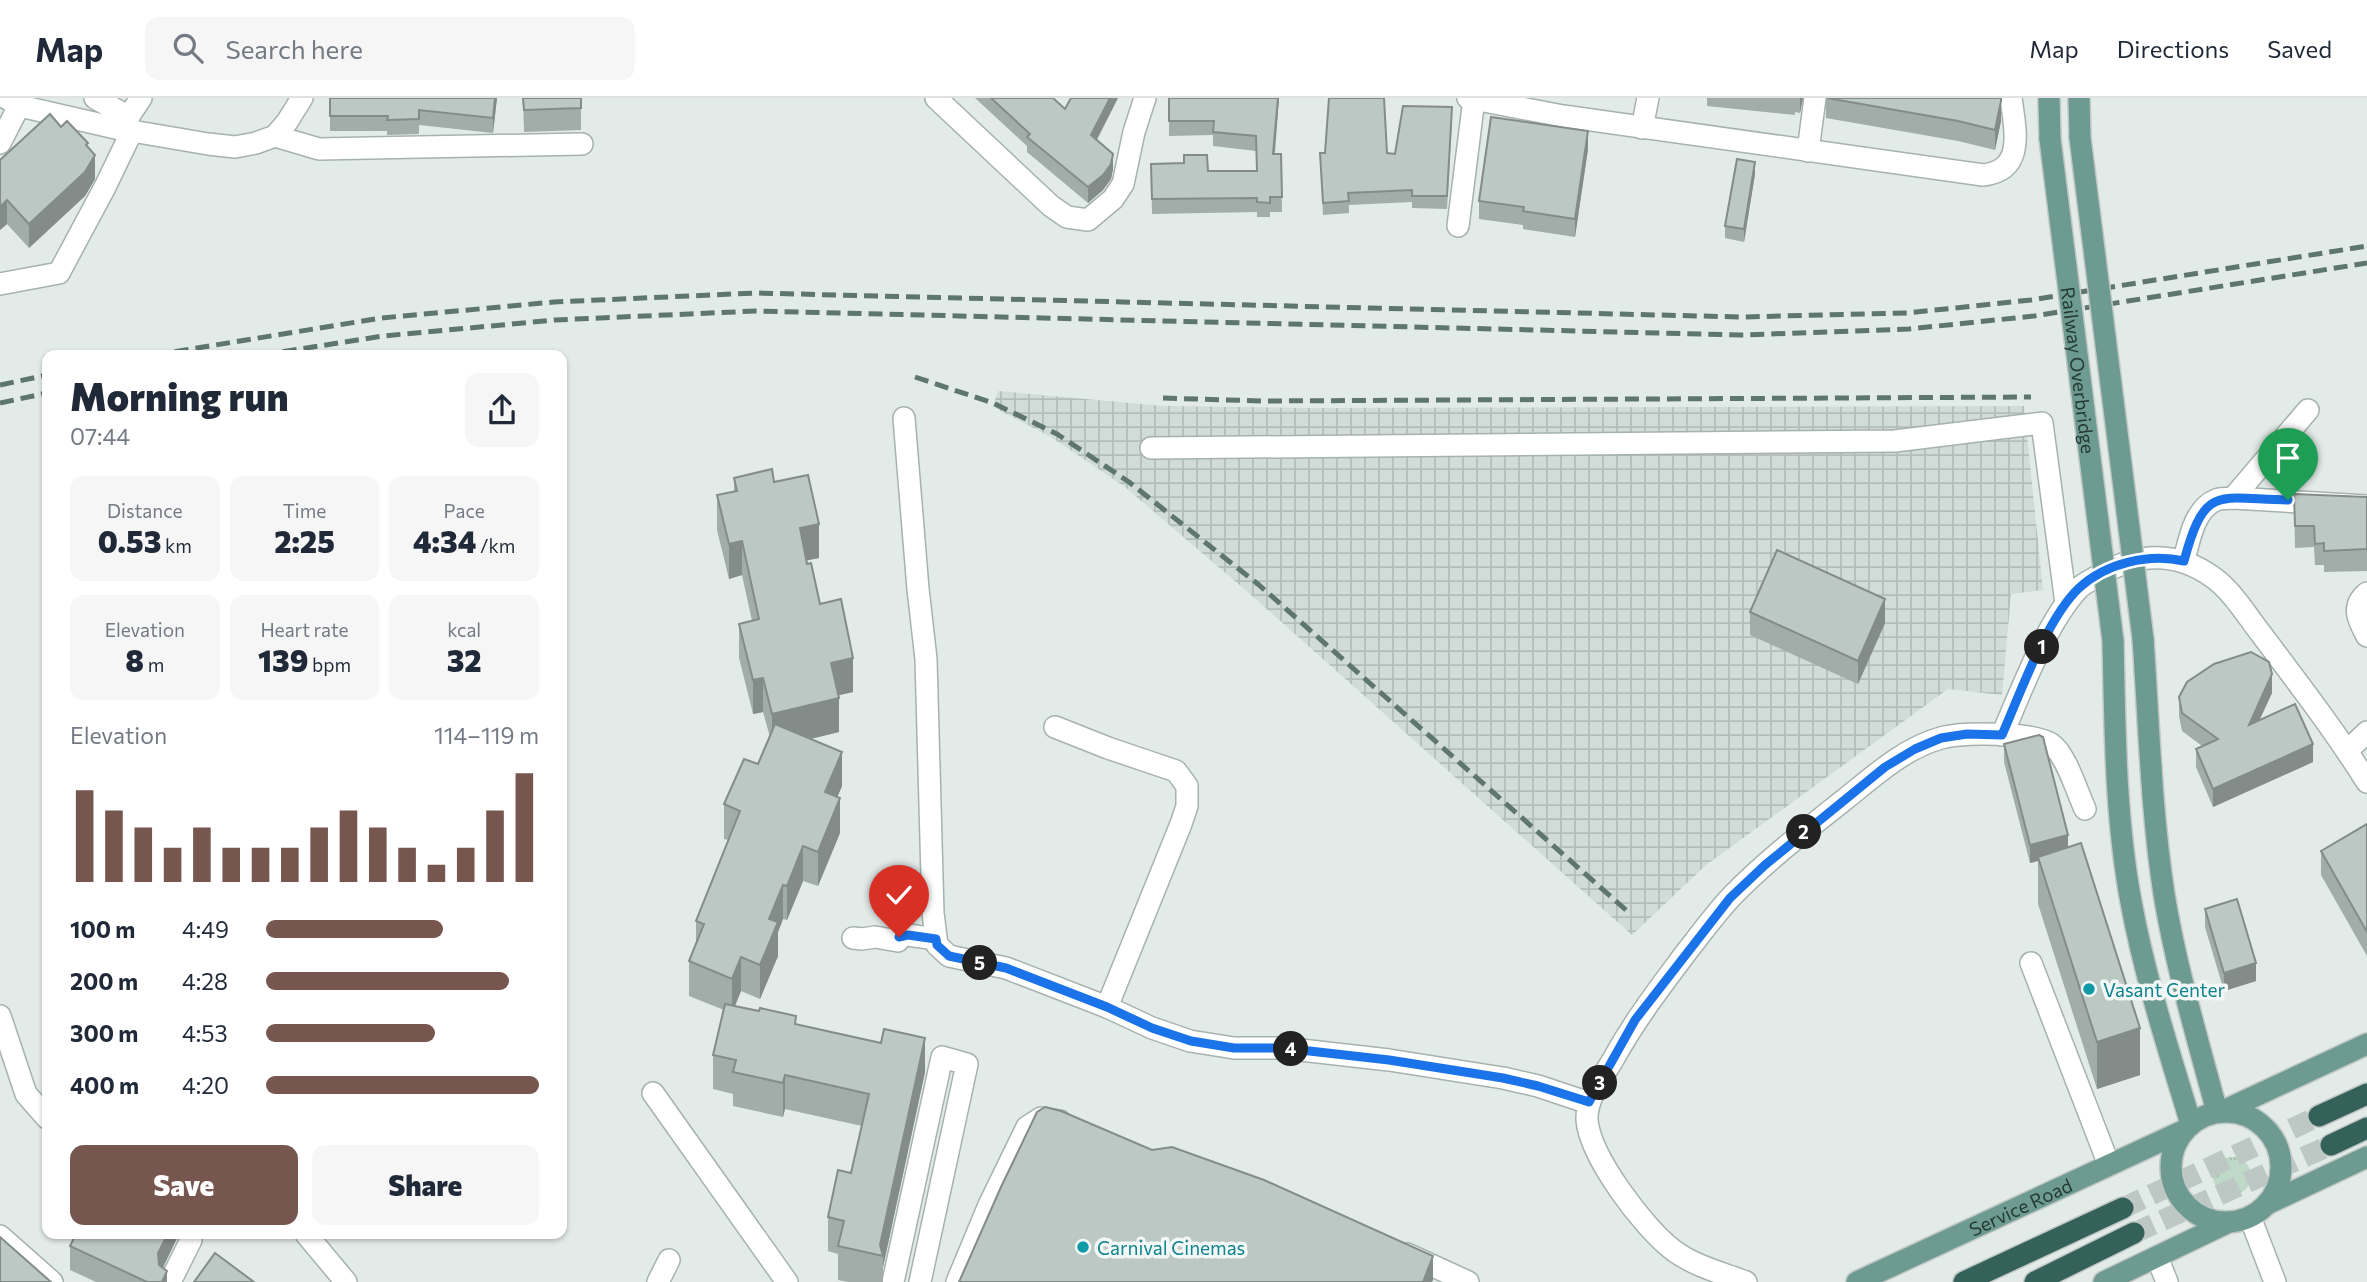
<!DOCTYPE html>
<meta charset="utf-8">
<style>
:root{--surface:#fff;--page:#f6f6f7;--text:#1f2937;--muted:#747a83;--line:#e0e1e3;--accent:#76564e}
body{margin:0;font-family:Commissioner,sans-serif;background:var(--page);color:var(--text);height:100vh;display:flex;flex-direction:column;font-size:26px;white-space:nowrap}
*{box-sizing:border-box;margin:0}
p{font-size:23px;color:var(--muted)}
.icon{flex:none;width:38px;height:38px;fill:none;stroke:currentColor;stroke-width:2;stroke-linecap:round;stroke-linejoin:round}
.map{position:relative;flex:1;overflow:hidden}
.panel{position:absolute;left:42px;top:252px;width:525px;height:889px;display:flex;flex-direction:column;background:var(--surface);border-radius:14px;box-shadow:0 2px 5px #0004}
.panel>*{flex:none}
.pin{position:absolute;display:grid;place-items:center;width:60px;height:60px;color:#fff;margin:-72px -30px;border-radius:50% 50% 50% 0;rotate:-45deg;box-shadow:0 0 7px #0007}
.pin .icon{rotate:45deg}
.km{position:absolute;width:35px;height:35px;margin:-18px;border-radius:50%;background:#222;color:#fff;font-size:19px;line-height:35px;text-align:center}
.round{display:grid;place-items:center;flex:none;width:74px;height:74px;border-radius:14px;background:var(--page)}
.head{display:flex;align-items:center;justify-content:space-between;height:119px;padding:0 28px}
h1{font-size:38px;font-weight:800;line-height:52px}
.figures{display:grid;grid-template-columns:repeat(3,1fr);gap:10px;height:119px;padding:7px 28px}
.figures div{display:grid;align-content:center;border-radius:14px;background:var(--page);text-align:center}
.figures b{font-size:30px;font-weight:800}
.figures small{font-size:19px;font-weight:400}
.figures p{font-size:19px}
.chart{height:196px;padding:14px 28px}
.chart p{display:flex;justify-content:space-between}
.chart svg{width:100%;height:126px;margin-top:7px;stroke:var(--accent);stroke-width:6}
.button{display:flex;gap:14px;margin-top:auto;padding:14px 28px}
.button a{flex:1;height:80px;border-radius:14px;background:var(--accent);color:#fff;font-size:28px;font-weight:800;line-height:80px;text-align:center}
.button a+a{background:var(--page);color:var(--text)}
ul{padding:0 28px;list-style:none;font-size:23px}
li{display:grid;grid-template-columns:112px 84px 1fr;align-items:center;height:52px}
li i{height:18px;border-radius:9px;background:var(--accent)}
header{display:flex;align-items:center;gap:42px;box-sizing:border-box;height:98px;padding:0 35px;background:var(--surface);border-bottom:2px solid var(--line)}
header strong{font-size:33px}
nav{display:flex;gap:38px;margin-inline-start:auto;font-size:24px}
.search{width:490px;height:63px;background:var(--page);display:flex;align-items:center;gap:18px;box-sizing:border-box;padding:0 24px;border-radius:14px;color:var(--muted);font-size:26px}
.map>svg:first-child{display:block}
.industrial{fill:url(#industrial-grid)}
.grass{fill:url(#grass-tufts)}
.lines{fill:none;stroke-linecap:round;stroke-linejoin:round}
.highway-tunnel{stroke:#bdc8c4;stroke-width:21;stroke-dasharray:21 10;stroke-linecap:butt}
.minor-casing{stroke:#a6b2af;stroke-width:24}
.major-casing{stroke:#c2c8c6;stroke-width:24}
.highway-casing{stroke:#c2c8c6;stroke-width:24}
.minor{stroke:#fff;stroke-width:21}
.major{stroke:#6d9b91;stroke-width:21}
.highway{stroke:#34625b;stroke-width:21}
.rail{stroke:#5f7570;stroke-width:5;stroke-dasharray:14 7;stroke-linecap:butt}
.major-bridge-casing{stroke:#c2c8c6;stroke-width:24;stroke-linecap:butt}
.major-bridge{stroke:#6d9b91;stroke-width:21}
.wall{fill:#a2aca9}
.shaded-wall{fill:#848c89}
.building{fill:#bcc8c4;stroke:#848c89;stroke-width:2}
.route-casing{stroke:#fff;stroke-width:14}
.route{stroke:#1a73e8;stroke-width:9}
.culture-dot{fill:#0f9aa8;stroke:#f3f8f6;stroke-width:2.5}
.labels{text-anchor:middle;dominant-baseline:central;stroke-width:7;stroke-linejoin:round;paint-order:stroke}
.street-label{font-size:19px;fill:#253a35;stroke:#f3f8f6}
.culture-label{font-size:19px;fill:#0d838f;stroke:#f3f8f6;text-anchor:start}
</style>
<header>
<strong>Map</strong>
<div class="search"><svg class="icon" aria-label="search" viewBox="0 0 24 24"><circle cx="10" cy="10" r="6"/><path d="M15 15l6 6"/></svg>Search here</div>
<nav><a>Map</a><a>Directions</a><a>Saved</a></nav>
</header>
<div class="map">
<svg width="2367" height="1184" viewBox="0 0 2367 1184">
<defs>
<pattern id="industrial-grid" width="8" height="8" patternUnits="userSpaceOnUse" patternTransform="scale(1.75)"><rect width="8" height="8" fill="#d1dbd7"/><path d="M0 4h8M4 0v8" fill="none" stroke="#b3bdb9"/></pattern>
<pattern id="grass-tufts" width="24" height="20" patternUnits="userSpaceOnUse" patternTransform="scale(1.75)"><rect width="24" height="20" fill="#bed9c7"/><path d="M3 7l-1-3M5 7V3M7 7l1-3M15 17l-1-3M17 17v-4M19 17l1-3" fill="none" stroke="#a3bbac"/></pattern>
</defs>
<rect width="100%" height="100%" fill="#e3ebe8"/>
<path class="industrial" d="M998,293L1164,308L1308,310L2024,308L2043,492L2011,496L2002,597L1948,591L1706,767L1632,837L1250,496L1125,389L1051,339L993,309Z"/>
<circle class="grass" cx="2232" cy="1078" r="19"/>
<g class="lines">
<g class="highway-tunnel">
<path d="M2123,1110L2319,1018"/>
<path d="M2134,1135L2331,1047"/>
</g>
<defs>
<g id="minor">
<path d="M6,0L20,8L120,31L208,46L235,49L256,45L275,38L287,24L302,0"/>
<path d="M95,0L129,19"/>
<path d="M936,0L1051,108L1067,119L1088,122L1113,101L1123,86L1134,34L1145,0"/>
<path d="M1468,0L1563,18L1983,77C2026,72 2015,31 2011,0"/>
<path d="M121,30L141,0"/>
<path d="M1642,30L1648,0"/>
<path d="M275,38L319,51L582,46"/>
<path d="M0,45L23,0"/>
<path d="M1808,53L1815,0"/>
<path d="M1458,128L1474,1"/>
<path d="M0,186L59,175L105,89L132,33"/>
<path d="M904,320L918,491L926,561L933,815L937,847L949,858L1006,870L1107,909L1152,930L1190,943L1234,950H1283L1389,962L1503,980L1538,988L1589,1005"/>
<path d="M1151,350L1895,343L2042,325L2066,505"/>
<path d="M2233,400L2308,312"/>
<path d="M2184,462C2189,443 2194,411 2216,402C2220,400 2228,401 2233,400L2367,408"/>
<path d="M2367,495C2351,508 2358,522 2367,538"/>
<path d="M1055,629L1108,650L1176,673L1187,688V708L1181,726L1107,909"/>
<path d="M2002,637C2021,594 2046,525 2078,491C2084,485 2093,481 2100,477C2138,454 2177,453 2214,480C2233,494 2247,518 2262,537C2298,585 2335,633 2367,684"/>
<path d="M2347,653L2367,634"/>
<path d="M853,840L862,841L875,839L898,843L899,839L908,837L936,841"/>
<path d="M2031,865L2109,1067"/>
<path d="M0,918L26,996L47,1020"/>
<path d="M653,995L787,1184"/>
<path d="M2250,1119L2275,1184"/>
<path d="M306,1136L346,1184"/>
<path d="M0,1138L52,1184"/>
<path d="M1407,1156L1468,1184"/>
<path d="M2157,1159L2167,1184"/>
<path d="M170,1184L191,1142"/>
<path d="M658,1184L669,1162"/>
<path d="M893,1184L942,959L967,966L920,1184"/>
<path d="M957,1184L989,1107L1027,1029L1041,1020L1060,1023"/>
<path d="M1746,1184C1722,1175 1694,1168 1673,1152C1644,1130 1590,1059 1587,1022C1586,1000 1603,979 1614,960C1635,922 1659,891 1685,856C1700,837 1715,816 1732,798C1766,763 1805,733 1844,702C1873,679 1904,650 1941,640C1962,634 2033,634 2051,646C2066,656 2077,694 2085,711"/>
</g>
<g id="major">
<path d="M2049,0L2050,41"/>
<path d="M2079,0L2080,40"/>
<path d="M2143,541C2149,626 2151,712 2164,796C2176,870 2198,942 2217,1014"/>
<path d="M2113,543C2115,630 2115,718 2131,804C2145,880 2169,953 2191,1026"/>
<path d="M2223,1013L2367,946"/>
<circle cx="2226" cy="1069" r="55"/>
<path d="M2267,1106L2367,1059"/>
<path id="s1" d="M1857,1184L2185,1032"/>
<path d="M2104,1184L2229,1124"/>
</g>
<g id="highway">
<path d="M2319,1018L2367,996"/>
<path d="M2331,1047L2367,1030"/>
<path d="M1964,1184L2123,1110"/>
<path d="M2035,1184L2134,1135"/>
</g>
</defs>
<use href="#minor" class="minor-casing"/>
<use href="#major" class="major-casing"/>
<use href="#highway" class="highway-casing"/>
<use href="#minor" class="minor"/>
<use href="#major" class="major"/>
<use href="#highway" class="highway"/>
<g class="rail">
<path d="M154,257L381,220L554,204L755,195L1741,219L1907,215L2031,202L2367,148"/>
<path d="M262,257L383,238L555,222L756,213L1741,237L1909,231L2034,218L2367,165"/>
<path d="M915,279L993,305L1057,336L1129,384L1259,487L1626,812"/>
<path d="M0,287L47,277"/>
<path d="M1163,300L1261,303L2031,299"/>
<path d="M0,305L47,295"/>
</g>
<defs>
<g id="major-bridge">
<path d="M2080,40L2143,541"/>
<path id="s2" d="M2050,41L2113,543"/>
</g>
</defs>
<use href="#major-bridge" class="major-bridge-casing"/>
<use href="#major-bridge" class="major-bridge"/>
</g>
<g class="wall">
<path d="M330,0H497L493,35L419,27V36L387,37V33H330Z"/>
<path d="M523,0H581V32L524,34Z"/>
<path d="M975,0H1053L1065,11L1071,0H1118L1097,42L1113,71L1111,81L1103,92L1088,105L1027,54V48Z"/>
<path d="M1169,0H1279L1275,56H1281L1282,114H1270V119H1257V114L1152,116L1151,66L1208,73H1256V53L1213,48V37L1169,38Z"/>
<path d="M1707,0H1803L1800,15L1795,14V17L1707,8Z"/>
<path d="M1826,0L2001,23L1995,52L1958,43L1826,20Z"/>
<path d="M1452,22L1447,111L1412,110V104L1349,107V115L1323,117L1320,55L1395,56Z"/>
<path d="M61,29L88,49L95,81L85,98L29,150L7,126L0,132V62Z"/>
<path d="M1588,51L1575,139L1523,131V127L1479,121V103Z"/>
<path d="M1755,76L1744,144L1725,140V128Z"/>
<path d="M734,380L774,384L819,460L807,462L820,506L853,594L839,597V634L811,641L842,688L837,699L840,735L818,788L803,783L787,822L783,821L778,834V858L760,901L741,893L735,908L796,926L925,974L883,1169V1184H848L838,1182V1156L828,1153V1119L851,1075L862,1028L785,1011L783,1019L733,1008V996L713,991V957L724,912L689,898V863L696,848V823L729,742L724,741V706L758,666L770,639L763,614L753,616L739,560V526L752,523L742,477L729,481L717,432V397L734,394Z"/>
<path d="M2294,396L2367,399V473L2324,474V467H2315L2314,449L2295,450Z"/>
<path d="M1750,514L1885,525L1858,586L1750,537Z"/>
<path d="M2272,595L2259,622L2313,664L2213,709L2196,669V651L2202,648L2182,633L2179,618V599Z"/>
<path d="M2004,646L2068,749L2140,977L2097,991L2038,806V763L2030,765L2004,664Z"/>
<path d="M2367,726V858L2321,777V753Z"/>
<path d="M2205,811L2256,883L2224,893L2205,829Z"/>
<path d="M179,1136L163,1170L167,1184H96L70,1172V1148Z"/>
</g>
<g class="shaded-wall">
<path d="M495,0H497L493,35V20Z"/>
<path d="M1110,0H1118L1091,52V37Z"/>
<path d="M1278,0H1279L1273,70V56Z"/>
<path d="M1800,0H1803L1800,15Z"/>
<path d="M2001,3V23L1995,52V32Z"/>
<path d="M1588,33V51L1575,139V121Z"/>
<path d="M1113,56V71L1111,81L1103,92L1088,105V89Z"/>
<path d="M95,57V81L85,98L29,150V126Z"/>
<path d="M1755,64V76L1744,144V131Z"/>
<path d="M7,102V126L0,132V109Z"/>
<path d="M819,426V460L800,464V430Z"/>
<path d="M742,443V477L729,481V446Z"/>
<path d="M1885,501V525L1858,586V563Z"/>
<path d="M853,560V594L831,599V565Z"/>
<path d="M2272,576V595L2249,645V627Z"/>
<path d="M763,580V614L753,616V582Z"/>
<path d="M839,600V634L772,650V616Z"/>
<path d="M2313,646V664L2213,709V691Z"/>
<path d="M842,654V688L825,728V694Z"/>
<path d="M840,700V735L818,788V754Z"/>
<path d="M2068,737V756L2038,759V763L2030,765V747Z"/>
<path d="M803,748V783L787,822V788Z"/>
<path d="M783,787V821L778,834V858L760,901V867L769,821Z"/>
<path d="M741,859V893L732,915V881Z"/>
<path d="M2256,865V883L2224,893V875Z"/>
<path d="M2140,930V977L2097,991V944Z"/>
<path d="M925,940V974L883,1169V1158L880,1147Z"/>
<path d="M785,977V1011L783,1019V985Z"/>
<path d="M168,1136H179L158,1179V1155Z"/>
<path d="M1433,1158V1182L1432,1184H1423Z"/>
<path d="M167,1173V1184H162Z"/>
</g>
<g class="building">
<path d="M330,0H495L493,20L419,12V21L387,22L388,18H330Z"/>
<path d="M523,0H581V10L524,12Z"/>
<path d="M991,0H1053L1065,11L1071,0H1110L1091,37L1113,56L1111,66L1103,77L1088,89L1027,39L1030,36Z"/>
<path d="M1169,0H1278L1273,56H1281L1282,99H1270V105L1257,104V100L1152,101L1151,66L1184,65V57H1207L1208,73H1257L1256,38L1213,34L1214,23H1169Z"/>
<path d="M1329,0H1384L1387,55L1395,56L1403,8L1452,9L1447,98H1412V92L1348,95L1349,103L1323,105L1320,55H1325Z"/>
<path d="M1827,0H2001V3L1995,32L1958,23Z"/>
<path d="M50,16L61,29L67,23L88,45L86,47L95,57L85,74L29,126L7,102L0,109V62Z"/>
<path d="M1491,19L1588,33L1575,121L1523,113L1524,109L1479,103Z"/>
<path d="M1737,61L1755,64L1744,131L1725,128Z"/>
<path d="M772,371L774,384L808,377L819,426L800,430L807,466L811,465L820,506L841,501L853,560L831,565L839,600L772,616L763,580L753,582L739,526L759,521L742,443L729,446L717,397L737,393L734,380Z"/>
<path d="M2294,396L2367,399V451L2324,453V445L2315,446L2314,428H2295Z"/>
<path d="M1777,452L1885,501L1858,563L1750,514Z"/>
<path d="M2251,554L2269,564L2272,576L2249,627L2295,606L2313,646L2213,691L2196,651L2218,641L2182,615L2179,599L2187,584L2214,566Z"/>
<path d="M775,626L842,654L825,694L840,700L818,754L803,748L787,788L783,787L769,821L778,824L760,867L741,859L732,881L689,863L704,826L696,823L740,713L724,706L744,661L758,666Z"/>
<path d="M2039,637L2043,639L2068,737L2030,747L2004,646Z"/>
<path d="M2367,726V834L2321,753Z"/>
<path d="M2081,745L2140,930L2097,944L2038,759Z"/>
<path d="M2237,801L2256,865L2224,875L2205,811Z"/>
<path d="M725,906L759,913L760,910L796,918L795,926L881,945L884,931L925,940L880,1147L883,1158L838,1148L844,1123L828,1119L838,1072L851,1075L869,996L785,977L783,985L733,974L736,962L713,957Z"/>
<path d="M1045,1009L1061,1013L1152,1052L1172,1049L1264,1082L1433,1158L1423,1184H959L1001,1089L1037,1014Z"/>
<path d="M76,1136H168L158,1155L159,1167L167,1173L162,1184H147L70,1148Z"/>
<path d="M0,1139L51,1184H0Z"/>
<path d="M215,1155L254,1184H194Z"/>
</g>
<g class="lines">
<defs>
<path id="route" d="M899,839L908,837L936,841L937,847L949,858L1006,870L1107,909L1152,930L1191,943L1234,950H1283L1389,962L1503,980L1538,988L1589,1004L1635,922L1730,800L1765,767L1885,669L1915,651L1941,640L1967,636L2002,637C2020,596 2047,520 2079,490C2106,465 2149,455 2184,463C2205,385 2218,401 2288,402"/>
</defs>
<use href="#route" class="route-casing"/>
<use href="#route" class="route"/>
</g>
<g class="culture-dot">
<circle cx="2089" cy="891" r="7"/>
<circle cx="1083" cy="1149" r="7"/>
</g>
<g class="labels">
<g class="street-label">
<text stroke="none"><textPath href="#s2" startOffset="233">Railway Overbridge</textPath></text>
<text stroke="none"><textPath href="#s1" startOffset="180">Service Road</textPath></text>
</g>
<g class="culture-label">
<text x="2103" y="891">Vasant Center</text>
<text x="1097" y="1149">Carnival Cinemas</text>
</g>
</g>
</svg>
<div class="pin" style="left:2288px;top:402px;background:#1e9e55"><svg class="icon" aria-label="arrive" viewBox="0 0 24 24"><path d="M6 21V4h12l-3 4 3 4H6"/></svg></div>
<div class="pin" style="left:899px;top:839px;background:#d93025"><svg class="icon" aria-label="check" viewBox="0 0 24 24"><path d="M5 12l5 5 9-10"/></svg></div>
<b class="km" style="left:2042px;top:549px">1</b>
<b class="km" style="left:1804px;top:734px">2</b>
<b class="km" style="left:1600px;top:985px">3</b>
<b class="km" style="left:1291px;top:951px">4</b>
<b class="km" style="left:980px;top:865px">5</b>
<section class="panel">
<div class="head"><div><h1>Morning run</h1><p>07:44</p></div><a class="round"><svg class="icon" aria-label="share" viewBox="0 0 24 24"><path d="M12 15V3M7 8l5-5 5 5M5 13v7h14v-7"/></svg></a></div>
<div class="figures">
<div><p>Distance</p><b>0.53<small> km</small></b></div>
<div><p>Time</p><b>2:25</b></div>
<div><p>Pace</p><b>4:34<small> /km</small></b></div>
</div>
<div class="figures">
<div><p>Elevation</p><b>8<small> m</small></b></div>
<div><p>Heart rate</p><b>139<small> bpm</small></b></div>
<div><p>kcal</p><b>32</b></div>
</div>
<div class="chart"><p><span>Elevation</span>114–119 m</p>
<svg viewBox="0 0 160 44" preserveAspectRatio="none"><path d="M5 44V12M15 44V19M25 44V25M35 44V32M45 44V25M55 44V32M65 44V32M75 44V32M85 44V25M95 44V19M105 44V25M115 44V32M125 44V38M135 44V32M145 44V19M155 44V6"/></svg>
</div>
<ul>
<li><b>100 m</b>4:49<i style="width:65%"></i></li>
<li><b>200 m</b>4:28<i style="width:89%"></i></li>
<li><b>300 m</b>4:53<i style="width:62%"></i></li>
<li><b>400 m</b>4:20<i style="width:100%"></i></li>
</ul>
<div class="button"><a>Save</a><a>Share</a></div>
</section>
</div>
